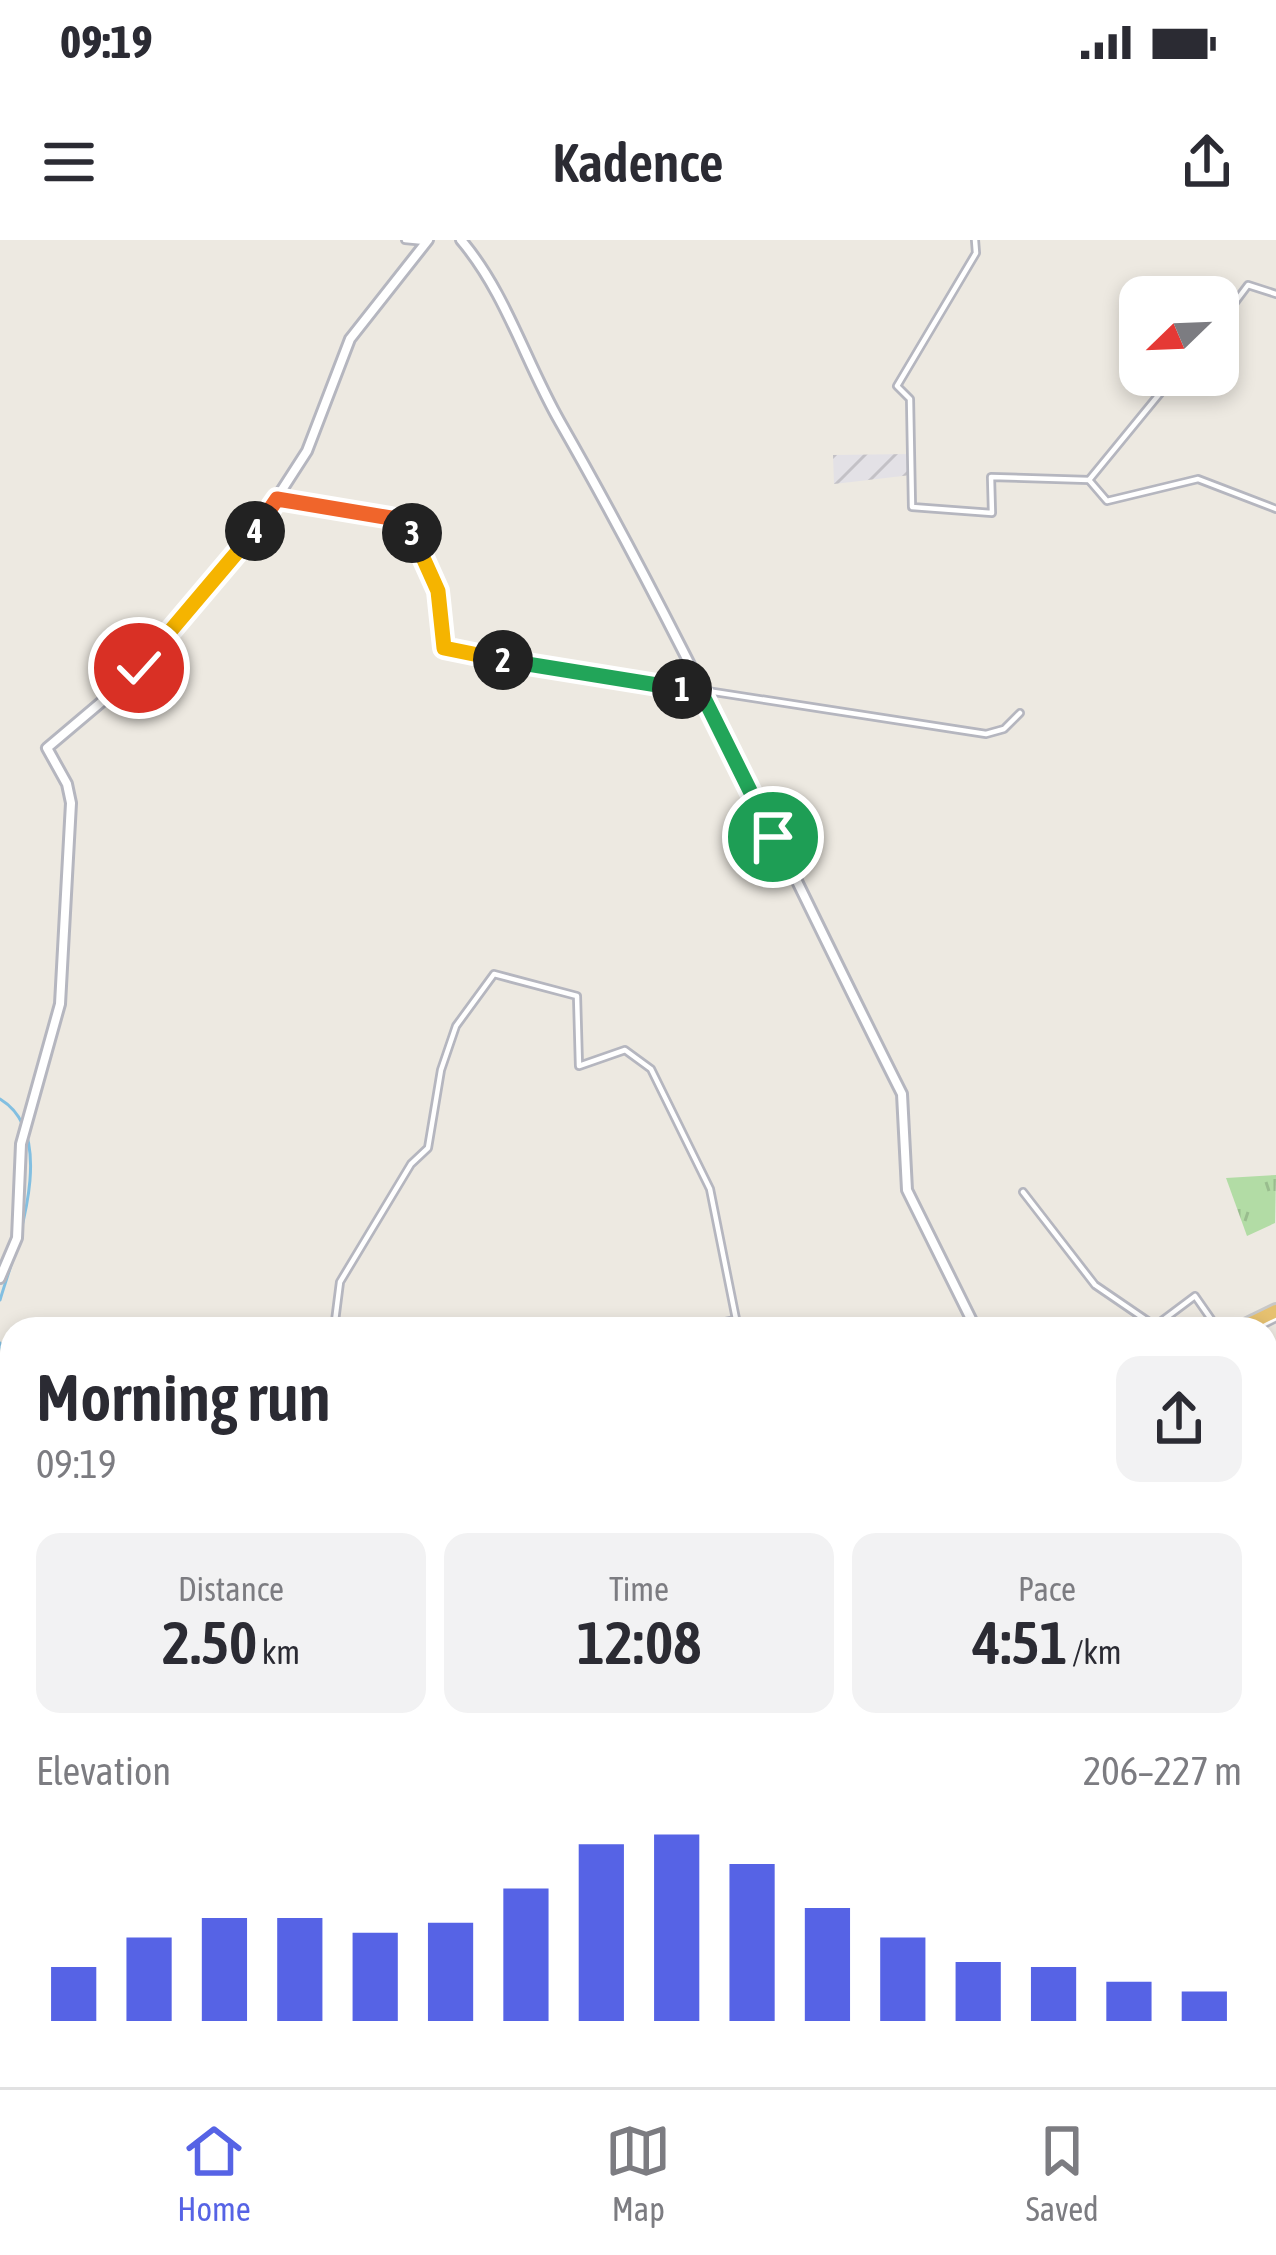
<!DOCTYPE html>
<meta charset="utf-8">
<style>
:root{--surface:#fff;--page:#f2f2f3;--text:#2b2b33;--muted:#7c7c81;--line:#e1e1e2;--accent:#5663e5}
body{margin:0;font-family:"Asap Condensed",sans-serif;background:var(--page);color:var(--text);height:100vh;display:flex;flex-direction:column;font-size:45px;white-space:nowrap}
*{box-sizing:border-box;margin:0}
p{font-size:39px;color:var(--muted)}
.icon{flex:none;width:66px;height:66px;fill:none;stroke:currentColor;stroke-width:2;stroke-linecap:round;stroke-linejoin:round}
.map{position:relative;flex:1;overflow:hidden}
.details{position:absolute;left:0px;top:1077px;width:1278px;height:771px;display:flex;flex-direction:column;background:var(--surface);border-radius:36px 36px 0 0;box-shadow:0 6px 18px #0003}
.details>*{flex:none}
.needle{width:78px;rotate:247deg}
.buttons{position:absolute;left:1119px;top:36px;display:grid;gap:24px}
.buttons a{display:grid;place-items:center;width:120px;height:120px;border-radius:24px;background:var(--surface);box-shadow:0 6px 18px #0003;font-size:60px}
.pin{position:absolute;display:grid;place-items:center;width:102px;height:102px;color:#fff;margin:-51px;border:6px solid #fff;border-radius:50%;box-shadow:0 3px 12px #0007}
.km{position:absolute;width:60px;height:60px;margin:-30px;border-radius:50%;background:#222;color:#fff;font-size:33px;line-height:60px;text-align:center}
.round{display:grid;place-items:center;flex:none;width:126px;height:126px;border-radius:24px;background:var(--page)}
.headline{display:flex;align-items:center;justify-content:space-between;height:204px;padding:0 36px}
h1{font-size:66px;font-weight:600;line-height:90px}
.stats{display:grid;grid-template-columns:repeat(3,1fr);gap:18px;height:204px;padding:12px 36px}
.stats div{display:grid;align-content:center;border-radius:24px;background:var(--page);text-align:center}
.stats b{font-size:60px;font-weight:600}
.stats small{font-size:33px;font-weight:400}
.stats p{font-size:33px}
.chart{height:336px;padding:24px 36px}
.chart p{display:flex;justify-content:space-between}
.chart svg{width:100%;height:216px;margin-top:12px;stroke:var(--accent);stroke-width:6}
.status{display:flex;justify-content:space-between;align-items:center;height:84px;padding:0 60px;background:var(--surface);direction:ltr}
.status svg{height:33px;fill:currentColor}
header{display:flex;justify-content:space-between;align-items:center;height:156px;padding:0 36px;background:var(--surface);font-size:54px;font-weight:600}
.menu{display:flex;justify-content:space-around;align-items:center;height:168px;border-top:3px solid var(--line);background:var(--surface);font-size:33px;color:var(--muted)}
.menu a{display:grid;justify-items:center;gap:6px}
.menu .current{color:var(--accent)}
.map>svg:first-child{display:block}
.industrial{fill:url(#industrial-furrows)}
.grass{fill:url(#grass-tufts)}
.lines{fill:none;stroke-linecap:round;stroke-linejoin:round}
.stream{stroke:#82bfe1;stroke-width:3}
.minor-casing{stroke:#b5b6bf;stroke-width:10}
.tertiary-casing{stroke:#b5b6bf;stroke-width:14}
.secondary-casing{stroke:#b5b6bf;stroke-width:15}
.trunk-casing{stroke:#c8c8c8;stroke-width:18}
.minor{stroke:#fff;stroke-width:4.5}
.tertiary{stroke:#fff;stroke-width:8}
.secondary{stroke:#fff;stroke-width:9}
.trunk{stroke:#e6c170;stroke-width:12}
.rail{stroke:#a4a5b5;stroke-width:3}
.split-1-casing{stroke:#fff;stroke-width:24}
.split-2-casing{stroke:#fff;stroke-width:24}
.split-3-casing{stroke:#fff;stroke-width:24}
.split-4-casing{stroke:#fff;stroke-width:24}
.split-5-casing{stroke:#fff;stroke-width:24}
.split-1{stroke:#22a559;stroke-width:15}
.split-2{stroke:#22a559;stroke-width:15}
.split-3{stroke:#f5b400;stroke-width:15}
.split-4{stroke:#f0652b;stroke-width:15}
.split-5{stroke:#f5b400;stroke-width:15}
</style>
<div class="status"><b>09:19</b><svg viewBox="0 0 49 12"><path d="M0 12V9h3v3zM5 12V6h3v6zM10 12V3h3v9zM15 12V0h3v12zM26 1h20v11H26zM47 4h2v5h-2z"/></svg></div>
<header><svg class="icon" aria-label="menu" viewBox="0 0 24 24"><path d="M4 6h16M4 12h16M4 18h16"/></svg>Kadence<svg class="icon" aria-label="share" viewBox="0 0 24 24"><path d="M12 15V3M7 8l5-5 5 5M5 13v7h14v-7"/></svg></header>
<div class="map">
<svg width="1276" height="1847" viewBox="0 0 1276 1847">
<defs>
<pattern id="industrial-furrows" width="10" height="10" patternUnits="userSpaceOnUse" patternTransform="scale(3)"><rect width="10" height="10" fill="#e3e1e6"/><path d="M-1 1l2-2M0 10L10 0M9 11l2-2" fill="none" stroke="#c3c1c6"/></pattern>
<pattern id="grass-tufts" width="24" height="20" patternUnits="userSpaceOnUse" patternTransform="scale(3)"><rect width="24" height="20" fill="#b2dca5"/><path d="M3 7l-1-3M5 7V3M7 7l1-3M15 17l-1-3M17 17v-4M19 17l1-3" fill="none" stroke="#99bd8e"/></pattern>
</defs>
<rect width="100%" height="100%" fill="#ede9e1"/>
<path class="industrial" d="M911,214V235L834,244L833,215Z"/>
<path class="grass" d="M1276,935L1275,983L1247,996L1226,938Z"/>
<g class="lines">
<g class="stream">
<path d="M0,859C60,895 16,1007 0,1060"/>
<path d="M0,1103L12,1142"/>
<path d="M1266,1633L1276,1646"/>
</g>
<defs>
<g id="minor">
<path d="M405,0L426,2"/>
<path d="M975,0L976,13L897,146L910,159L912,267L992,273L991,237L1089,240"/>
<path d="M1218,85L1248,45L1276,54"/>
<path d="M1175,135L1089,240L1107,261L1198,239L1276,269"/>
<path d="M279,259L407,285L438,351L444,408L449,411L986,494L1004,489L1020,473"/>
<path d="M1023,952L1095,1045L1155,1086L1195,1056L1218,1089"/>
<path d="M334,1089L340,1042L411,924L428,908L441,830L456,786L494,734L577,756L579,826L625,810L651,829L710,949L738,1089"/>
<path d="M693,1089L735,1080"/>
<path d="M1254,1089L1276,1078"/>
<path d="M0,1358L12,1354"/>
<path d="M1266,1362L1276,1356"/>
<path d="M1266,1617L1276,1615"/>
<path d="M1266,1629L1276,1641"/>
<path d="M0,1742L11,1735"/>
<path d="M0,1773L8,1772"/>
<path d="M0,1783L12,1780"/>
<path d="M188,1836L198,1847"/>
<path d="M1231,1842L1265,1836"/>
<path d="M81,1847L83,1836"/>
<path d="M152,1847L153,1836"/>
<path d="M155,1847L156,1836"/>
<path d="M672,1847L688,1836"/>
</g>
<g id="tertiary">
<path d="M461,0C506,53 525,121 560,182C685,400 789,630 902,854L907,950L976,1089"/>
<path d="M0,1038L17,998L21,904L60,764L71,563L67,544L47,508L131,437L260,284L307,211L350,99L428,0"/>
<path d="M0,1519L12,1543"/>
<path d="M0,1827L12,1823"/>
<path d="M1230,1836L1231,1847"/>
<path d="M108,1847L111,1836"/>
</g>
<g id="secondary">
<path d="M0,1561L12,1555"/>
<path d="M0,1697L12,1691"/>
</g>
<g id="trunk">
<path d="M1239,1089L1276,1071"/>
<path d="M0,1497L12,1520"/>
<path d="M208,1836L219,1847"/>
<path d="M239,1836L248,1847"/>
</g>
</defs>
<use href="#minor" class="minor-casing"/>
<use href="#tertiary" class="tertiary-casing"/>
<use href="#secondary" class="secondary-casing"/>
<use href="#trunk" class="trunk-casing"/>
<use href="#minor" class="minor"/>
<use href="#tertiary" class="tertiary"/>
<use href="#secondary" class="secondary"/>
<use href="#trunk" class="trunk"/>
<path class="rail" d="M0,1730L12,1726"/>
</g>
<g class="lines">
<defs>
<path id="split-1" d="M682,449L701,452L773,597"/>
<path id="split-2" d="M503,420L682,449"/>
<path id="split-3" d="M412,293L438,351L444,408L503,420"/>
<path id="split-4" d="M255,291L277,259L391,278L412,293"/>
<path id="split-5" d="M139,428L255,291"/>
</defs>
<use href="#split-1" class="split-1-casing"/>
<use href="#split-2" class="split-2-casing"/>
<use href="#split-3" class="split-3-casing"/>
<use href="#split-4" class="split-4-casing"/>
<use href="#split-5" class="split-5-casing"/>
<use href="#split-1" class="split-1"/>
<use href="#split-2" class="split-2"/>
<use href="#split-3" class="split-3"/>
<use href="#split-4" class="split-4"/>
<use href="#split-5" class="split-5"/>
</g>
</svg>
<div class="buttons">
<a><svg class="needle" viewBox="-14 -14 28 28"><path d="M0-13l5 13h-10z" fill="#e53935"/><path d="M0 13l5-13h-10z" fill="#7c7c81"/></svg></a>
</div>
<div class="pin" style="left:773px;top:597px;background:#1e9e55"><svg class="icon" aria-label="arrive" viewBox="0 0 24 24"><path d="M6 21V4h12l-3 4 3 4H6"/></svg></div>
<div class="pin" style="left:139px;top:428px;background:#d93025"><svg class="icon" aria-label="check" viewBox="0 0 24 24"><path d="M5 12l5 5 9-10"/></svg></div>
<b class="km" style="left:682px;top:449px">1</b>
<b class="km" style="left:503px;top:420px">2</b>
<b class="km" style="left:412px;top:293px">3</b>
<b class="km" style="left:255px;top:291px">4</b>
<section class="details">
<div class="headline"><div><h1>Morning run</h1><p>09:19</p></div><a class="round"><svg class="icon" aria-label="share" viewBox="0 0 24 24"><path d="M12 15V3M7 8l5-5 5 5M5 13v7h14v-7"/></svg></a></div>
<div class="stats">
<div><p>Distance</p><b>2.50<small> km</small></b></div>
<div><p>Time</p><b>12:08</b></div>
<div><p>Pace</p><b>4:51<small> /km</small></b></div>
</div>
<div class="chart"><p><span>Elevation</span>206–227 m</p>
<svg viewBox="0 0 160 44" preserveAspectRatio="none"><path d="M5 44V33M15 44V27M25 44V23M35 44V23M45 44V26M55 44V24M65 44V17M75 44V8M85 44V6M95 44V12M105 44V21M115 44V27M125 44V32M135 44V33M145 44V36M155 44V38"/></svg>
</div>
</section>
</div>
<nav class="menu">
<a class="current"><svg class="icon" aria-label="home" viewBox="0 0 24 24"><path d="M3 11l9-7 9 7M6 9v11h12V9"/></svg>Home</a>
<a><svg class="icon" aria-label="map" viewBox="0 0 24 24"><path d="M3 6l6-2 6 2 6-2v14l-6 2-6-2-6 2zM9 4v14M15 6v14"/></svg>Map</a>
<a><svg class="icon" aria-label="saved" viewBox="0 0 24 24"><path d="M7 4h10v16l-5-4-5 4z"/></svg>Saved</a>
</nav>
